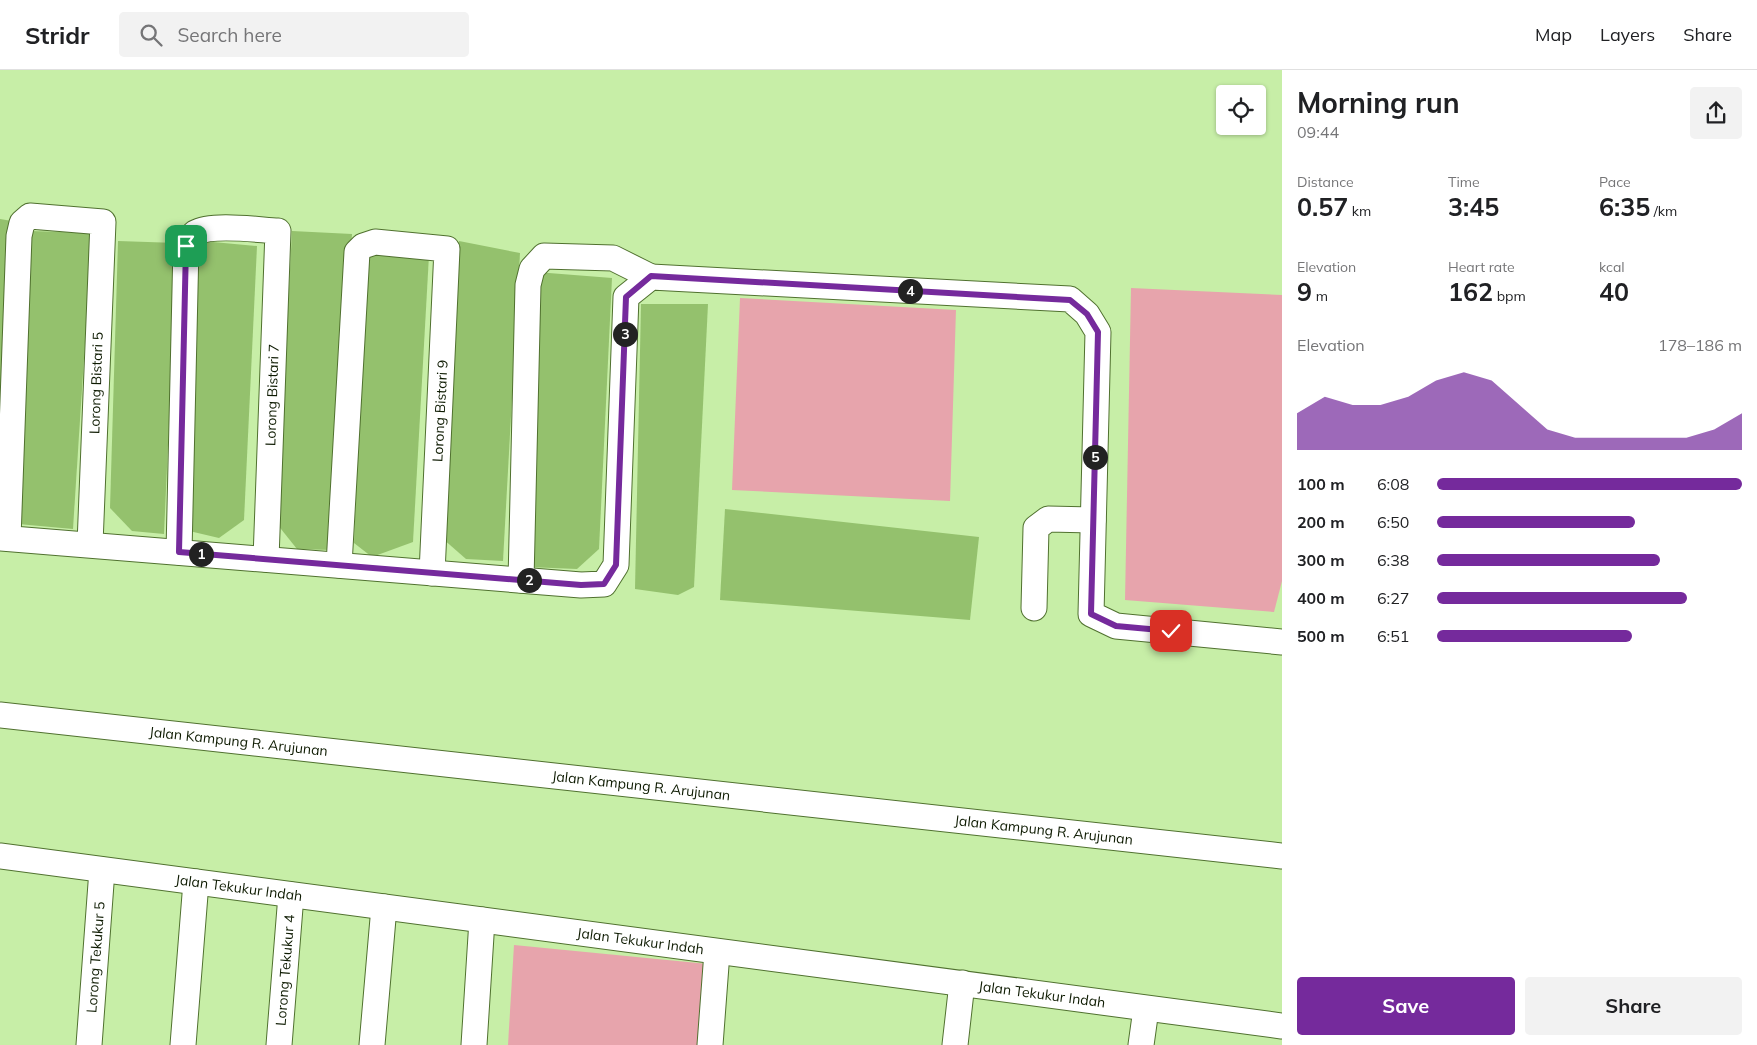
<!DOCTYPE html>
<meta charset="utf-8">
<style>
:root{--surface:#fff;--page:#f2f2f2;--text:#202124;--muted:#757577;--line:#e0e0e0;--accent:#752a9c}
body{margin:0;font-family:Mulish,sans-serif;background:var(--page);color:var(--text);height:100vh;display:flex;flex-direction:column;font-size:19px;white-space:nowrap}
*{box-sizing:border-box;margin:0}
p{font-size:16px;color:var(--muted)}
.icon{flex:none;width:28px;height:28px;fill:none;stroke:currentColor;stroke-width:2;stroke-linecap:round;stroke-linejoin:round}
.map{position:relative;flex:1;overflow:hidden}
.panel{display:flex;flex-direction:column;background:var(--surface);width:475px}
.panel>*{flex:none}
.controls{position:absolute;left:1216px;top:15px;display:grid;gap:10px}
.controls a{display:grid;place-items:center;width:50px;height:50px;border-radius:5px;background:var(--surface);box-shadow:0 1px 4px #0004;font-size:25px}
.pin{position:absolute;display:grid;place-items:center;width:42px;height:42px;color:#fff;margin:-21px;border-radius:10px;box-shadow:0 2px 8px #0006}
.km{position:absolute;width:25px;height:25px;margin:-12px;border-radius:50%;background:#222;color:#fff;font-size:14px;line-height:25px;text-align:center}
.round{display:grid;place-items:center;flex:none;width:52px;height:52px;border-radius:5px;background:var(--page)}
.summary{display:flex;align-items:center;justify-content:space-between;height:85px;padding:0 15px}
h1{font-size:28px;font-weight:700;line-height:38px}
.figures{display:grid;grid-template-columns:repeat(3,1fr);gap:8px;height:85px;padding:5px 15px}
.figures div{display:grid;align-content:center}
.figures b{font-size:25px;font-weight:700}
.figures small{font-size:14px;font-weight:400}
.figures p{font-size:14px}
.chart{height:140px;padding:10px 15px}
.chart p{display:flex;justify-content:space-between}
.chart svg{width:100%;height:90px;margin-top:5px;fill:var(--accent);opacity:.7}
.cta{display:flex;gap:10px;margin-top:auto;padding:10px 15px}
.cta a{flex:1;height:58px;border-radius:5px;background:var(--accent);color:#fff;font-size:20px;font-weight:700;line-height:58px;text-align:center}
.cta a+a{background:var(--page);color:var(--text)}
ul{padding:0 15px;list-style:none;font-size:16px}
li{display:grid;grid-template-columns:80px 60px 1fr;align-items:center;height:38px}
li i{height:12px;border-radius:6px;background:var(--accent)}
header{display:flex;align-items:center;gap:30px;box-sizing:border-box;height:70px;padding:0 25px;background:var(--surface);border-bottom:1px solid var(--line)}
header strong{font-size:24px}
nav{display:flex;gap:28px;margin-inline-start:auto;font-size:18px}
.search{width:350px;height:45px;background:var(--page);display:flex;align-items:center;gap:12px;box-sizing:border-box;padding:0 18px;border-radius:5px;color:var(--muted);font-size:19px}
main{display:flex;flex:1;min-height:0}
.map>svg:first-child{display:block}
.green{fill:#e7a4ac}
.building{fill:#94c16d}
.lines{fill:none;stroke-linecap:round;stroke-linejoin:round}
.minor-casing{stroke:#50712f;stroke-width:27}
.minor{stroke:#fff;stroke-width:25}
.route-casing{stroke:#fff;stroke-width:10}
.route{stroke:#752a9c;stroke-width:6}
.labels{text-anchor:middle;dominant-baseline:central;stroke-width:4;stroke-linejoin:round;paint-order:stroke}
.street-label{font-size:14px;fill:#0d1a01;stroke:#fff}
</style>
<header>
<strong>Stridr</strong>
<div class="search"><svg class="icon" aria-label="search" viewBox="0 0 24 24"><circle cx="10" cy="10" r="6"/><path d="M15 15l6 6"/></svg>Search here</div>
<nav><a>Map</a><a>Layers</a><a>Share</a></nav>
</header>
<main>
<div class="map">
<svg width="1282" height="975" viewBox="0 0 1282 975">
<rect width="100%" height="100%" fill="#c7eea7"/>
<g class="green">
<path d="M1131,218L1282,225V511L1274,542L1125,530Z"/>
<path d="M740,228L956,240L950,431L732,420Z"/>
<path d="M514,875L708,894L703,975H508Z"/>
</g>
<g class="building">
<path d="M0,149L12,151L1,330H0Z"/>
<path d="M31,161L92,163L73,459L18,454Z"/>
<path d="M292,161L352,164L332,480L297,479L277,454Z"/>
<path d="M118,171L177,173L164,464L132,461L110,438Z"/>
<path d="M202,171L257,176L244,450L219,468L185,460L195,181Z"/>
<path d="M459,171L520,183L503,491L466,489L442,468Z"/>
<path d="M379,180L429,185L413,472L372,487L354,473L365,190Z"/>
<path d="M536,202L612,208L599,479L577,499L528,497Z"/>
<path d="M641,234H708L694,517L678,525L635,519Z"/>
<path d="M725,439L979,467L970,550L720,530Z"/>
</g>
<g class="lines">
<defs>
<g id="minor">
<path d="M0,468L581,515L604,514L616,495L626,227L651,207L1070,229L1087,244L1098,262L1091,544L1116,556L1282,572"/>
<path d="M8,468L19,166L22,153L30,146L103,152L90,474"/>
<path d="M179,482L186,176C189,172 191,166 195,163C212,153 258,160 278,161L266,489"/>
<path d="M339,495L357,182L363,176L375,172L447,179L432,503"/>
<path d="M521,510L528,215L532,199L544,186L613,188L651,207"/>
<path d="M1034,538L1036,458L1048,449L1093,450"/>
<path id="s1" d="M0,645L1282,786"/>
<path id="s2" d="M0,786L1282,956"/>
<path id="s3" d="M89,975L102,800"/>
<path d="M183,975L196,812"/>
<path id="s4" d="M279,975L291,825"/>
<path d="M372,975L384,837"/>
<path d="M474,975L482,850"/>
<path d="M710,975L717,882"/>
<path d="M955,975L962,913"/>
<path d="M1141,975L1146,939"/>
</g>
</defs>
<use href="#minor" class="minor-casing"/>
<use href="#minor" class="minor"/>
</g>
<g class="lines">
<defs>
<path id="route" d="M186,176L179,482L581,515L604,514L616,495L626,227L651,206L1070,230L1087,244L1098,262L1091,544L1116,556L1171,561"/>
</defs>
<use href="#route" class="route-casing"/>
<use href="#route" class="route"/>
</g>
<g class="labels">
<g class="street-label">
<text transform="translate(96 313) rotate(-88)">Lorong Bistari 5</text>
<text transform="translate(272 325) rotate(-88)">Lorong Bistari 7</text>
<text transform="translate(440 341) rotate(-87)">Lorong Bistari 9</text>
<text stroke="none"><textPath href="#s1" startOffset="240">Jalan Kampung R. Arujunan</textPath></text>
<text stroke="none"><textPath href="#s1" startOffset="645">Jalan Kampung R. Arujunan</textPath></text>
<text stroke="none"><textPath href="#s1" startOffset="1050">Jalan Kampung R. Arujunan</textPath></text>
<text stroke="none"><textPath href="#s2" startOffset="241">Jalan Tekukur Indah</textPath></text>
<text stroke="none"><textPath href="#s2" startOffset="646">Jalan Tekukur Indah</textPath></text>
<text stroke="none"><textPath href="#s3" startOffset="88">Lorong Tekukur 5</textPath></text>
<text stroke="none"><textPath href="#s4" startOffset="75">Lorong Tekukur 4</textPath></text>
<text stroke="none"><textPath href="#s2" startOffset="1051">Jalan Tekukur Indah</textPath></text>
</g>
</g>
</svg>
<div class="controls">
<a><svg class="icon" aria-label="locate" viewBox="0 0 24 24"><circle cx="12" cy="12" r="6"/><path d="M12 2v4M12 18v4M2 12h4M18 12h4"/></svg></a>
</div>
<div class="pin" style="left:186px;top:176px;background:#1e9e55"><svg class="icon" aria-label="arrive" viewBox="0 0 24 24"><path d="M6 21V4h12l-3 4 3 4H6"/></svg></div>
<div class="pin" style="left:1171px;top:561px;background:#d93025"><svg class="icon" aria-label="check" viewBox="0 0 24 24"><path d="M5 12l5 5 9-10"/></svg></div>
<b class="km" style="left:201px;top:484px">1</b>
<b class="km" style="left:529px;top:510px">2</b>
<b class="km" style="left:625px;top:264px">3</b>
<b class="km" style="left:910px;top:221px">4</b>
<b class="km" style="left:1095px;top:387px">5</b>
</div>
<section class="panel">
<div class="summary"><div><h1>Morning run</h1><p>09:44</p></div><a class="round"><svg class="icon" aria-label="share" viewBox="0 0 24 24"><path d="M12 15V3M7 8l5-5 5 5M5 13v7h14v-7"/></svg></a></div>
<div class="figures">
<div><p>Distance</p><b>0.57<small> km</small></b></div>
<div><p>Time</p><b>3:45</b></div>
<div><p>Pace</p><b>6:35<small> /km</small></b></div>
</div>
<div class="figures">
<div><p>Elevation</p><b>9<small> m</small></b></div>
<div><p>Heart rate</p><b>162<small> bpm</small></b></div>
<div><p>kcal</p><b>40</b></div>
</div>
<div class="chart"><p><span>Elevation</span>178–186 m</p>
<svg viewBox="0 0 160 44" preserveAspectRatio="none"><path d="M0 44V26L10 18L20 22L30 22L40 18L50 10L60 6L70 10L80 22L90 34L100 38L110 38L120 38L130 38L140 38L150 34L160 26V44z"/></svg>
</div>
<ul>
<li><b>100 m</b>6:08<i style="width:100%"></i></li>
<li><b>200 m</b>6:50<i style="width:65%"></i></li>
<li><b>300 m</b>6:38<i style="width:73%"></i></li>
<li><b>400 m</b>6:27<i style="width:82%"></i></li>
<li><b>500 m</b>6:51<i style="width:64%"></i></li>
</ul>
<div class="cta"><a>Save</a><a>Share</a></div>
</section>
</main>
